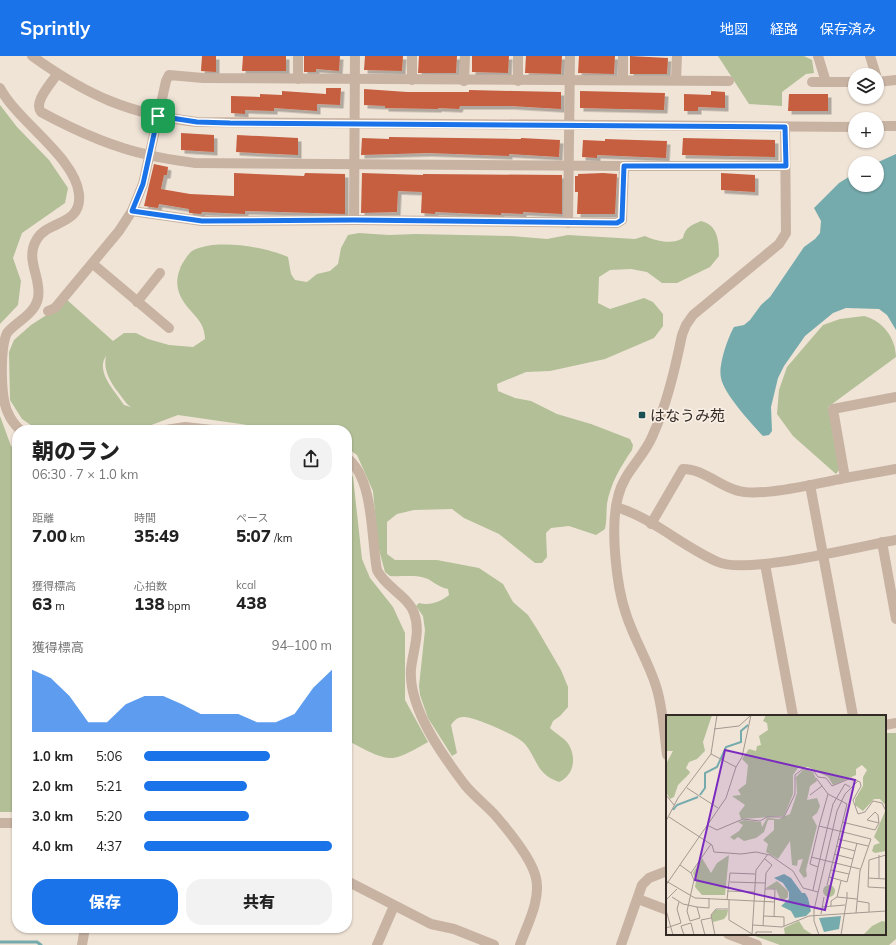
<!DOCTYPE html>
<html lang="ja">
<meta charset="utf-8">
<style>
:root{--surface:#fff;--page:#f2f2f2;--text:#222;--muted:#767676;--accent:#1a73e8}
body{margin:0;font-family:Mulish,"Noto Sans JP",sans-serif;background:var(--page);color:var(--text);height:100vh;display:flex;flex-direction:column;font-size:15px;white-space:nowrap}
*{box-sizing:border-box;margin:0}
p{font-size:13px;color:var(--muted)}
.icon{flex:none;width:22px;height:22px;fill:none;stroke:currentColor;stroke-width:2;stroke-linecap:round;stroke-linejoin:round}
.map{position:relative;flex:1;overflow:hidden}
.details{position:absolute;left:12px;top:369px;width:340px;height:508px;display:flex;flex-direction:column;background:var(--surface);border-radius:16px;box-shadow:0 1px 3px #0004}
.details>*{flex:none}
.buttons{position:absolute;left:848px;top:12px;display:grid;gap:8px}
.buttons a{display:grid;place-items:center;width:36px;height:36px;border-radius:50%;background:var(--surface);box-shadow:0 1px 3px #0004;font-size:20px}
.pin{position:absolute;display:grid;place-items:center;width:34px;height:34px;color:#fff;margin:-17px;border-radius:8px;box-shadow:0 2px 6px #0006}
.round{display:grid;place-items:center;flex:none;width:42px;height:42px;border-radius:16px;background:var(--page)}
.summary{display:flex;align-items:center;justify-content:space-between;height:68px;padding:0 20px}
h1{font-size:22px;font-weight:800;line-height:30px}
.stats{display:grid;grid-template-columns:repeat(3,1fr);gap:6px;height:68px;padding:4px 20px}
.stats div{display:grid;align-content:center}
.stats b{font-size:17px;font-weight:800}
.stats small{font-size:11px;font-weight:400}
.stats p{font-size:11px}
.chart{height:112px;padding:8px 20px}
.chart p{display:flex;justify-content:space-between}
.chart svg{width:100%;height:72px;margin-top:4px;fill:var(--accent);opacity:.7}
.primary-button{display:flex;gap:8px;margin-top:auto;padding:8px 20px}
.primary-button a{flex:1;height:46px;border-radius:16px;background:var(--accent);color:#fff;font-size:16px;font-weight:800;line-height:46px;text-align:center}
.primary-button a+a{background:var(--page);color:var(--text)}
ul{padding:0 20px;list-style:none;font-size:13px}
li{display:grid;grid-template-columns:64px 48px 1fr;align-items:center;height:30px}
li i{height:10px;border-radius:5px;background:var(--accent)}
header{display:flex;align-items:center;gap:24px;box-sizing:border-box;height:56px;padding:0 20px;background:var(--accent);color:#fff}
header strong{font-size:19px}
nav{display:flex;gap:22px;margin-inline-start:auto;font-size:14px}
.map>svg:first-child{display:block}
.green{fill:#b2bf97;fill-rule:evenodd}
.water{fill:#76abad}
.lines{fill:none;stroke-linecap:round;stroke-linejoin:round}
.stream{stroke:#76abad;stroke-width:3}
.building{fill:#c55e40;filter:url(#shadow)}
.minor{stroke:#c8b3a3;stroke-width:10}
.route-casing{stroke:#fff;stroke-width:8}
.route{stroke:#1a73e8;stroke-width:5}
.poi-dot{fill:#1b5154;stroke:#f8eee3;stroke-width:1.5}
.labels{text-anchor:middle;dominant-baseline:central;stroke-width:3.5;stroke-linejoin:round;paint-order:stroke}
.poi-label{font-size:15px;fill:#332925;stroke:#f8eee3;text-anchor:start}
.inset-river{fill:none;stroke:#76abad;stroke-width:2}
.inset-road{fill:none;stroke:#a49990;stroke-width:1}
.view{fill:#7b2cbf;fill-opacity:0.15;stroke:#7b2cbf;stroke-width:2}
.inset-edge{fill:none;stroke:#332925;stroke-width:2}
</style>
<header>
<strong>Sprintly</strong>
<nav><a>地図</a><a>経路</a><a>保存済み</a></nav>
</header>
<div class="map">
<svg width="896" height="889" viewBox="0 0 896 889">
<defs>
<filter id="shadow"><feDropShadow dx="3.5" dy="3.5" stdDeviation="0" flood-color="#0004"/></filter>
</defs>
<rect width="100%" height="100%" fill="#f0e4d7"/>
<g class="green">
<path d="M718,0H804L812,4L814,17L806,18L782,36V50L749,48Z"/>
<path d="M0,49L17,71L49,104L68,132L65,147L22,177L13,202L21,225L18,249L0,268Z"/>
<path d="M701,165C718,169 719,185 719,200L710,211L677,227H662L647,216L631,213L610,214L599,221L598,247L610,253L644,242L653,246L663,258V270L654,282L605,303L550,315L526,316L497,328L498,335L515,342L531,345L557,358L591,368L630,383L633,389L632,394C621,410 610,428 607,448C606,457 607,464 605,473L596,479L569,470L551,472L546,477L547,501L542,507H535L499,478L464,462L452,453L414,454L397,458L387,466V498L395,504H437L479,512L503,528L513,546L528,559L537,573L561,614L568,631V651L560,660L553,665L550,672C555,677 566,683 569,689C577,703 573,720 559,726C536,718 538,704 525,688C519,680 473,660 463,661C457,661 454,665 451,669L457,697L452,700L428,662L420,639L419,630L425,574L423,560L416,550L419,547C430,550 440,546 449,539L448,533C439,531 435,527 428,523C416,518 403,521 390,520L385,516L378,490L373,435L357,399L347,392V374H325L316,369L307,372L283,374L178,359L138,374H38L22,363L10,344L9,296L14,284L31,269L45,260L66,243L113,285L124,277H136L148,283L169,289L193,291L205,283C205,260 183,255 178,233C176,224 178,218 181,210C184,205 188,198 192,195C215,182 266,191 288,201L291,218L295,224L307,226L317,218L330,215L338,208L341,192L348,179L359,177L389,179L416,178L511,180L547,183L568,179L635,183L645,180C656,185 672,189 683,182C685,171 692,169 701,165ZM106,300C102,319 116,333 127,348L131,351L124,349C116,336 95,316 106,300Z"/>
<path d="M864,260C882,264 896,282 896,301L828,351L839,414L836,418L793,380L777,358L779,334L787,311L823,269L840,263Z"/>
<path d="M0,360L11,390L17,393V756H0Z"/>
<path d="M347,412L353,421L362,503L370,522L393,551L405,577V644L428,686C419,691 400,703 390,702C378,702 358,690 347,684Z"/>
<path d="M885,677H896V883L889,889H780L749,878H885Z"/>
</g>
<path class="water" d="M896,98V274L887,259L879,253L846,252L833,257L805,280L784,310L778,322L771,351L772,375L769,379L763,380C751,367 724,338 721,322C718,310 728,281 734,271L744,269L750,264L761,249L770,241L804,191L815,183L820,177L821,165L814,152L839,127L855,117V129H877L876,107Z"/>
<g class="lines">
<path class="stream" d="M0,886H37L41,889"/>
</g>
<g class="building">
<path d="M202,0H216V16L201,15Z"/>
<path d="M243,0H286V15H242Z"/>
<path d="M304,0H340L339,15L316,13V16H304Z"/>
<path d="M365,0H403L402,15L364,14Z"/>
<path d="M419,0H457L456,17H418Z"/>
<path d="M472,0H509L508,17L472,16Z"/>
<path d="M526,0H562L561,18L525,17Z"/>
<path d="M579,0H615L614,18L578,17Z"/>
<path d="M630,0L668,2L667,18H630Z"/>
<path d="M326,32H341L340,49L317,48V55L274,52V55L245,54V58L231,57V40L260,41V38L282,39V35L326,38Z"/>
<path d="M364,33L407,36H469V34L561,36V53L511,50H460L459,53L438,52V53L385,52V50L364,49Z"/>
<path d="M580,35L665,37L664,54L580,52Z"/>
<path d="M711,35L725,36V52L698,51V55H684V38L711,39Z"/>
<path d="M789,38H828V55H788Z"/>
<path d="M181,77L214,79V96L181,94Z"/>
<path d="M237,79L298,82V99L236,96Z"/>
<path d="M389,81L521,83V82L560,84L559,101L509,98V100L428,97L361,99L362,82L389,83Z"/>
<path d="M683,82L775,84V101L682,99Z"/>
<path d="M605,83L667,85L666,102L597,99V102L582,101L583,84L605,85Z"/>
<path d="M154,108L168,111L167,119H164L161,133L190,138L234,140V117L304,120L305,117L345,118V158L245,155V158L202,156L201,158L189,157V153L159,148L158,152L144,150Z"/>
<path d="M362,117L423,119V118L562,119V158L523,156V158L501,157V159L435,156V158L421,157L422,136L398,135L397,156L361,157Z"/>
<path d="M603,117L617,118L615,158H577L578,136H575V120H578V118Z"/>
<path d="M721,117L755,119V136L721,134Z"/>
</g>
<g class="lines">
<g class="minor">
<path d="M32,0C88,40 129,58 197,66L855,71"/>
<path d="M818,0L826,26"/>
<path d="M870,0L876,19"/>
<path d="M57,18C51,28 33,46 41,56C76,75 111,91 149,99C164,103 180,105 195,107L624,110"/>
<path d="M298,23V0"/>
<path d="M412,24V0"/>
<path d="M623,24V0"/>
<path d="M676,24L677,0"/>
<path d="M464,25L465,0"/>
<path d="M518,25V0"/>
<path d="M812,26H855"/>
<path d="M877,26L896,24"/>
<path d="M0,32C18,66 75,101 79,138C82,170 48,164 37,183C24,204 42,221 38,242C35,258 16,266 7,277C0,292 0,341 8,357C11,364 15,369 20,374"/>
<path d="M877,70H896"/>
<path d="M132,155L202,165L354,164L355,0"/>
<path d="M354,164L617,167L622,164L624,110H785"/>
<path d="M568,167L570,0"/>
<path d="M93,208L169,272"/>
<path d="M137,246L160,217"/>
<path d="M48,255L55,252L119,175L132,155L143,128L166,25L169,19L203,22L729,25"/>
<path d="M166,374L185,371L212,374"/>
<path d="M347,402C374,422 371,482 377,514C385,531 409,541 414,557C421,576 413,594 411,613C408,652 443,700 465,729C474,740 486,749 495,759C508,774 532,803 536,822C541,844 527,869 520,889"/>
<path d="M845,422L896,413"/>
<path d="M810,429L853,660"/>
<path d="M616,451C653,462 683,491 718,506C747,519 860,490 896,484"/>
<path d="M651,468L683,413C704,413 720,431 739,435C761,441 821,427 845,422L833,353L896,341"/>
<path d="M882,486L896,563"/>
<path d="M765,508L793,660"/>
<path d="M885,669L896,667"/>
<path d="M667,699C664,676 663,652 656,630C648,605 634,583 626,558C616,529 610,470 618,441C623,417 643,402 652,381C667,348 675,313 682,279L686,269L693,259L779,188L786,177L785,71"/>
<path d="M0,767H17"/>
<path d="M347,825L431,868L454,873L494,889"/>
<path d="M638,843L667,854"/>
<path d="M728,878L757,889"/>
<path d="M82,889L85,872"/>
<path d="M377,889L394,850"/>
<path d="M621,889L642,829L649,822L667,815"/>
</g>
</g>
<g class="lines">
<defs>
<path id="route" d="M158,60L197,66L230,67L785,71L786,110H624L622,164L617,167L354,164L202,165L132,155L143,128Z"/>
</defs>
<use href="#route" class="route-casing"/>
<use href="#route" class="route"/>
</g>
<rect class="poi-dot" x="638" y="355" width="8" height="8" rx="2"/>
<g class="labels">
<g class="poi-label">
<text x="650" y="359">はなうみ苑</text>
</g>
</g>
<g transform="translate(666 659)">
<rect width="220" height="220" fill="#f0e4d7"/>
<path d="M0,0H46L37,27L39,36L31,44L23,47L20,53L24,57L23,59L12,70L8,82L4,84L0,77V57L1,47L7,36H0ZM100,0H220V91L214,84H208L197,96L189,90V84L197,71V62L201,55L196,50L190,54V60L167,70L162,62L142,52L132,53L127,60V79L118,101L75,104L73,98L79,90L66,81L75,80L72,75L80,69L82,50L76,44L83,34L90,36L91,31L95,30L93,21L102,15L101,8L97,6ZM138,54L147,57L151,66L144,71L141,85L151,83L154,91L151,98L146,102L151,111L140,155L141,161L138,163L133,156L137,144L132,145L131,151L126,150L124,126L112,144L100,137L102,129L97,125L108,115V105H102L98,117L90,123L78,126L72,122L68,125L64,122L73,116L77,110L72,107L78,105L95,107L96,112L101,103L113,104L124,99L131,78L130,62ZM220,94V136L209,138L206,136L208,130L214,128L208,122ZM63,140L59,180H36L29,172L30,166L27,158L36,143L45,158L51,148ZM111,166L122,176V182L118,185L115,186L110,174L100,173ZM157 176a6 6 0 1 1 12 0a6 6 0 1 1-12 0ZM49,195H62L61,200L58,204L47,207L45,201ZM133,206L138,214L147,220H119L118,213ZM216,206L220,207V220H197L206,211Z" fill="#b2bf97"/>
<path d="M118,159L125,163L136,178H139L142,183L145,196L140,201L129,203L125,196L115,191L123,184V177L117,168L108,163ZM175,201L173,214L158,217L153,203Z" fill="#76abad"/>
<path class="inset-river" d="M34,80L39,73V58L51,52L60,32L75,27V16L82,10M7,95L11,90L32,82"/>
<path class="inset-road" d="M48,14L73,11L84,1M45,39L70,52M150,63L162,79L181,89L161,170M21,73L52,93M162,79L153,111L205,124L194,156L190,198M0,80L8,90M144,80L156,71M3,102L46,130L48,137L75,139L90,137L104,140L127,156L137,173L152,177M0,106L12,83L45,39L51,0M176,107L209,115L213,108L212,100L209,97L201,105L213,108M41,110L51,115L77,104L94,106L101,102H118L129,79V60L138,53L147,55L152,62L160,63L166,71L185,63L194,67L195,71L187,85L192,99L199,97L207,86L216,88L220,96M172,124L202,131M170,131L189,136M168,139L187,144M220,140L203,145L202,172L220,173M145,142L194,154M99,144L106,150L100,158L99,174H109L108,202M14,150L25,158L28,165L21,196L24,206L34,203L31,192M152,152L167,89L179,69L184,72M165,155L183,159M25,158L45,129M163,162L181,167L191,128M202,163L220,164M213,163V140M0,166L29,183L109,187M64,167L99,168M0,170L60,83L70,52L76,42L85,0M147,175L152,152L144,149L153,111M61,176L88,177M6,182L17,189L31,192L43,193V183M171,182L181,183V177M0,185L11,174M61,185L64,158L89,159M63,185V205L86,219M191,186L203,188V197M165,191V186L171,182L175,166M156,192L179,190M0,195L7,220M155,199L158,182M98,201L118,202V211M87,210L116,212L143,201L220,196M97,211L99,174M0,213L15,208L11,194L13,187M18,220L15,211L25,208L28,220M39,220L35,205L45,203M49,220L45,200L50,194H62M86,220L90,155L102,139M90,220V217H106M153,220L148,206V195L171,96L179,79L192,66M175,220L181,183L191,184"/>
<path class="view" d="M59,35L189,65L159,195L29,165Z"/>
<rect width="220" height="220" class="inset-edge"/>
</g>
</svg>
<div class="buttons">
<a><svg class="icon" aria-label="layers" viewBox="0 0 24 24"><path d="M12 4l9 5-9 5-9-5zM3 14l9 5 9-5"/></svg></a>
<a>+</a>
<a>−</a>
</div>
<div class="pin" style="left:158px;top:60px;background:#1e9e55"><svg class="icon" aria-label="arrive" viewBox="0 0 24 24"><path d="M6 21V4h12l-3 4 3 4H6"/></svg></div>
<section class="details">
<div class="summary"><div><h1>朝のラン</h1><p>06:30 · 7 × 1.0 km</p></div><a class="round"><svg class="icon" aria-label="share" viewBox="0 0 24 24"><path d="M12 15V3M7 8l5-5 5 5M5 13v7h14v-7"/></svg></a></div>
<div class="stats">
<div><p>距離</p><b>7.00<small> km</small></b></div>
<div><p>時間</p><b>35:49</b></div>
<div><p>ペース</p><b>5:07<small> /km</small></b></div>
</div>
<div class="stats">
<div><p>獲得標高</p><b>63<small> m</small></b></div>
<div><p>心拍数</p><b>138<small> bpm</small></b></div>
<div><p>kcal</p><b>438</b></div>
</div>
<div class="chart"><p><span>獲得標高</span>94–100 m</p>
<svg viewBox="0 0 160 44" preserveAspectRatio="none"><path d="M0 44V6L10 11L20 22L30 38L40 38L50 27L60 22L70 22L80 27L90 33L100 33L110 33L120 38L130 38L140 33L150 17L160 6V44z"/></svg>
</div>
<ul>
<li><b>1.0 km</b>5:06<i style="width:67%"></i></li>
<li><b>2.0 km</b>5:21<i style="width:55%"></i></li>
<li><b>3.0 km</b>5:20<i style="width:56%"></i></li>
<li><b>4.0 km</b>4:37<i style="width:100%"></i></li>
</ul>
<div class="primary-button"><a>保存</a><a>共有</a></div>
</section>
</div>
